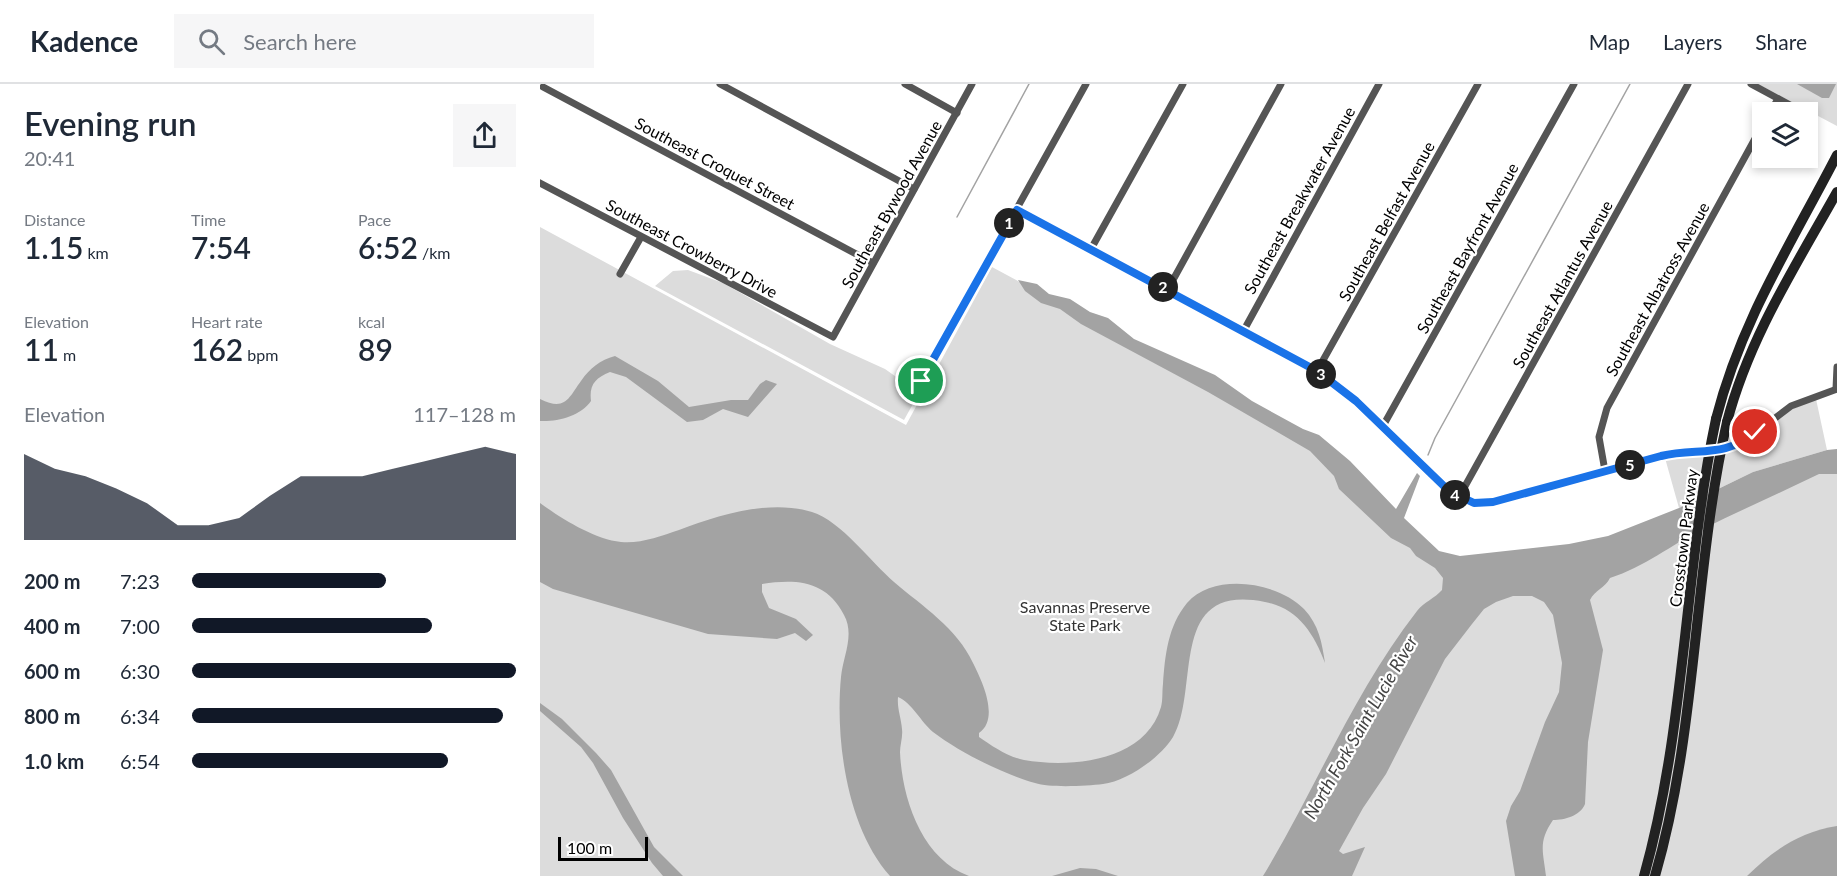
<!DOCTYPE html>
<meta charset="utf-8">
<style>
:root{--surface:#fff;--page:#f6f6f7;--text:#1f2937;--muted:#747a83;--line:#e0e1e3;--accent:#111827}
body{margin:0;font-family:Lato,sans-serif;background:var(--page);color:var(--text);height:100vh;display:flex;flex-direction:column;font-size:22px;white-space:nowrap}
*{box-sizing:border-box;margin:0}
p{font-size:20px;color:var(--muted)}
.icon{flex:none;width:33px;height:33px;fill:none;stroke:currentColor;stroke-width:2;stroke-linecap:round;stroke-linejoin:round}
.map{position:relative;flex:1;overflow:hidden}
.details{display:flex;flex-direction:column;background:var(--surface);width:540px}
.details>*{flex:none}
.controls{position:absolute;left:1212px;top:18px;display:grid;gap:12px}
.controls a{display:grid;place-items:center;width:66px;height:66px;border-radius:0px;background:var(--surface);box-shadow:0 3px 9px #0003;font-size:30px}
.scale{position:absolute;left:18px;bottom:15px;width:90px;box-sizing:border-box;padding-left:6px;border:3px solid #000;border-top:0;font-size:16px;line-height:21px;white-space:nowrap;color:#000;-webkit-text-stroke:4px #fff;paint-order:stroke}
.pin{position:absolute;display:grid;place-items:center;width:51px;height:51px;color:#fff;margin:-26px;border:3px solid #fff;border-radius:50%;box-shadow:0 2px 6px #0007}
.km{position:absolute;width:30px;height:30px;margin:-15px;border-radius:50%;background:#222;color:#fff;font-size:16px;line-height:30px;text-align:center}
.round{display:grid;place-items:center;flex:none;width:63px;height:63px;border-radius:0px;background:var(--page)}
.head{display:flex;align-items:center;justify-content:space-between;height:102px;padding:0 24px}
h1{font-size:33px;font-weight:600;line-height:45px}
.stats{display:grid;grid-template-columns:repeat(3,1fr);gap:9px;height:102px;padding:6px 24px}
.stats div{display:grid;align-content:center}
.stats b{font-size:30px;font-weight:600}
.stats small{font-size:16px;font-weight:400}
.stats p{font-size:16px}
.chart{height:168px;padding:12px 24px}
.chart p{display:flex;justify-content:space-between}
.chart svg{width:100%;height:108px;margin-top:6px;fill:var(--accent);opacity:.7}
ul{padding:0 24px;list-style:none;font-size:20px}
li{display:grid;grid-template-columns:96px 72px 1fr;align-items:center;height:45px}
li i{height:15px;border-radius:8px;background:var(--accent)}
header{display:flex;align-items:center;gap:36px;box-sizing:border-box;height:84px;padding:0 30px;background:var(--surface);border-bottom:2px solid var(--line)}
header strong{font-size:28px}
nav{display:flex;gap:33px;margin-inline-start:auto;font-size:21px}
.search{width:420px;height:54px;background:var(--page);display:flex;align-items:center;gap:15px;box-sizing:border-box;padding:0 21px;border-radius:0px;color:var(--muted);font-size:22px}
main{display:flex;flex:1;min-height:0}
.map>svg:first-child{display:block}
.green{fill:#dcdcdc}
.water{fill:#a3a3a3}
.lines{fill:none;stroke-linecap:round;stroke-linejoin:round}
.stream{stroke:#a3a3a3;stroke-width:1.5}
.minor{stroke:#555;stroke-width:7}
.secondary{stroke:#222;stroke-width:10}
.secondary-bridge{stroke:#222;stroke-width:10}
.route-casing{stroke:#fff;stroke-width:12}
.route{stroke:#1a73e8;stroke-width:8}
.labels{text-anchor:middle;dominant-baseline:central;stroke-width:4.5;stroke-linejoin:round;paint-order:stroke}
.street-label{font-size:16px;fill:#000;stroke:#fff}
.park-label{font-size:16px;fill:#333;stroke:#fff}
.water-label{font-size:18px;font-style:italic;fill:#444;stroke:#fff}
</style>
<header>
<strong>Kadence</strong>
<div class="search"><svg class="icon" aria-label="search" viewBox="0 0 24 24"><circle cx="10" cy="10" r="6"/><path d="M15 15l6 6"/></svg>Search here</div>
<nav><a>Map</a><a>Layers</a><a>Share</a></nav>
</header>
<main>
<section class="details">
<div class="head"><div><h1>Evening run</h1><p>20:41</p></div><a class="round"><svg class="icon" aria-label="share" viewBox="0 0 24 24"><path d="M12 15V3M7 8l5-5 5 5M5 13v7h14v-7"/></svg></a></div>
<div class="stats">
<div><p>Distance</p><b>1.15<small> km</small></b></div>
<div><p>Time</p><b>7:54</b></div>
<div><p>Pace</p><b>6:52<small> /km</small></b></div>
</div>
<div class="stats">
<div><p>Elevation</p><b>11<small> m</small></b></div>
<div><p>Heart rate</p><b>162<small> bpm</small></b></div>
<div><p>kcal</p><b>89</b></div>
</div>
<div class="chart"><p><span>Elevation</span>117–128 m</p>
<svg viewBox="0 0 160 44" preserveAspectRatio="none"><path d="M0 44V9L10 15L20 18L30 23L40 29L50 38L60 38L70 35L80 26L90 18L100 18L110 18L120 15L130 12L140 9L150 6L160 9V44z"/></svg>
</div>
<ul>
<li><b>200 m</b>7:23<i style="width:60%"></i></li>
<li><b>400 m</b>7:00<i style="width:74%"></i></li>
<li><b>600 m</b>6:30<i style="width:100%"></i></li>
<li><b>800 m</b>6:34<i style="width:96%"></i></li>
<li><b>1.0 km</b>6:54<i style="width:79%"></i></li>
</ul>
</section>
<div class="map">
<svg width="1297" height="792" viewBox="0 0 1297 792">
<rect width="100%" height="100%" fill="#fff"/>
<g class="green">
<path d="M1218,0H1297V42Z"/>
<path d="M0,143L366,341L452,183L747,343L921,499L953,498L1297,379V792H0Z"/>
<path d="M148,186L183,199L290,260L345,285L379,309L364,336L115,202L133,187Z"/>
<path d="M1276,315L1287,366L1213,388L1139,424L1125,374L1192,365L1243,329Z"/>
</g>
<g class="water">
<path d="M1257,0H1296L1289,14H1282Z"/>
<path d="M478,196L497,200L509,210L530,215L550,228L568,234L594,255L675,291L712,317L763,345L779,351L810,377L856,425L877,389L880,392L864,434L899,467L920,472L1029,460L1068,452L1139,424L1213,388L1287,366L1297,365V390H1279C1240,409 1201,426 1163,445C1131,461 1104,483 1070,494C1065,504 1055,506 1050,516L1063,566L1048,658L1045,720C1040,732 1025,736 1013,736C998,758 1003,767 1006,792H975L966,737L971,722L980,707L1005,638L1019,608L1022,579L1013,531L1004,518L992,512H973L956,518L944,525L932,540L905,575L846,690L823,724L799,767L803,770L825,763L812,792H723C776,704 814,608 877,527C884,518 895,514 902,506L903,494L895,484L876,472L870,464L851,454L799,405L794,392L770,367L668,308L541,240L520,225L501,219L485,207Z"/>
<path d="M75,272L118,297L149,323L191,316H208L220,300L226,296L237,300L208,333L183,325L163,336L147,338L86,293L70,288C55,294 49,301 51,317C41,332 17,338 0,337V315C26,328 29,313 41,297C50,284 60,276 75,272Z"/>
<path d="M0,419C22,435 54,455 81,458C100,460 121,452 139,446C178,431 230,415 272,428C301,437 331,478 354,498C382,522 417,544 433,579C442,597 460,634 439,649V653C452,662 468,673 484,676C530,684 605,678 621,623C623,616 622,607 623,600C625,571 628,542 647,519C674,488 738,498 764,525C779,541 782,559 785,579C774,550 758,524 725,518C626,498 661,605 633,653C620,674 587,697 563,700C546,702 510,704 495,699C463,690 419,668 393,648C381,638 372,619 358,613C357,625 361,633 362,645C363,653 360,661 360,668C362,715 382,775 429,792H350C307,744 295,656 301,593C303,572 315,551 304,531C286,496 256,495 222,500V508L229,524L256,535L273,551L266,557L255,549L237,555L168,550L13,505L0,498Z"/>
<path d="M0,619L22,635L56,669L71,686L114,763L143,792H123L112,779L83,734L53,679L41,663L0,627Z"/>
<path d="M1297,742V792H1207C1233,766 1260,748 1297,742Z"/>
<path d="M540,784L556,785L578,792H512Z"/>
</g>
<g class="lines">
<g class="stream">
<path d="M417,133L489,0"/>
<path d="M888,371L895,354L1090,0"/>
</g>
<g class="minor">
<path d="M180,0L374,105"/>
<path d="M365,0L417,29"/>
<path d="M1211,0L1263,28"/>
<path d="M3,3L333,179"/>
<path d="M1230,28L1238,15"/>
<path d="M0,99L293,253L432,0"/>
<path d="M477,125L777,287L816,317L909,407L934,419L953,418L1130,370L1181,367L1209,354L1251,322L1297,305"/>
<path d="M551,165L643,0"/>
<path d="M80,190L101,153"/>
<path d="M628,205L741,0"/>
<path d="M704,246L839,0"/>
<path d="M777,287L938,0"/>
<path d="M381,297L546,0"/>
<path d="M1296,305L1297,283"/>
<path d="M843,342L1034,0"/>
<path d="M1065,387L1059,353L1067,324L1222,42"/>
<path d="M919,413L1148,0"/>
</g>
<g class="secondary">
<path d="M1176,335C1201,237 1251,160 1297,71"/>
<path d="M1187,338C1209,254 1255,183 1297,108"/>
</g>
<g class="secondary-bridge">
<path d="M1104,792C1146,643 1144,486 1176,335"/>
<path d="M1115,792C1158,644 1153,487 1187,338"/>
</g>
</g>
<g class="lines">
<defs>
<path id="route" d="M381,297L477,126L777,287L816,317L909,407L934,419L953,418C1009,403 1065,387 1121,372C1157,363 1184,375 1215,348"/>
</defs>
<use href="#route" class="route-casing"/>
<use href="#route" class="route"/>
</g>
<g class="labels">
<g class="street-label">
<text transform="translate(175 79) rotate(28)">Southeast Croquet Street</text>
<text transform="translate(759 116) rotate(-61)">Southeast Breakwater Avenue</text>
<text transform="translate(351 120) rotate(-61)">Southeast Bywood Avenue</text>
<text transform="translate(846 137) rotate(-61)">Southeast Belfast Avenue</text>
<text transform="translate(152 164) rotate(28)">Southeast Crowberry Drive</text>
<text transform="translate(927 164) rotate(-61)">Southeast Bayfront Avenue</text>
<text transform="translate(1022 200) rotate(-61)">Southeast Atlantus Avenue</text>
<text transform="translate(1117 205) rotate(-61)">Southeast Albatross Avenue</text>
<text transform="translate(1143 454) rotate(-83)">Crosstown Parkway</text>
</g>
<g class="park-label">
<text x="545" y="522">Savannas Preserve<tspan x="545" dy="18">State Park</tspan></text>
</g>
<g class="water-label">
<text transform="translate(820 643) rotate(-60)">North Fork Saint Lucie River</text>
</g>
</g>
</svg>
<div class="controls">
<a><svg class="icon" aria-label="layers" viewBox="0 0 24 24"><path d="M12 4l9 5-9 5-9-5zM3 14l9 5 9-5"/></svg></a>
</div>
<div class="scale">100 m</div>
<div class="pin" style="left:381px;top:297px;background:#1e9e55"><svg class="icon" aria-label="arrive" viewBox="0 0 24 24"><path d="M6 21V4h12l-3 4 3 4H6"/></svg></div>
<div class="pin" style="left:1215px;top:348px;background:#d93025"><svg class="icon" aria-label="check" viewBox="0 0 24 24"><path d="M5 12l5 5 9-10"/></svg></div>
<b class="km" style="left:469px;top:139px">1</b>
<b class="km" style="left:623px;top:203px">2</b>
<b class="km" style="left:781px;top:290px">3</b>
<b class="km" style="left:915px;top:411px">4</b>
<b class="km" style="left:1090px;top:381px">5</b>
</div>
</main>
